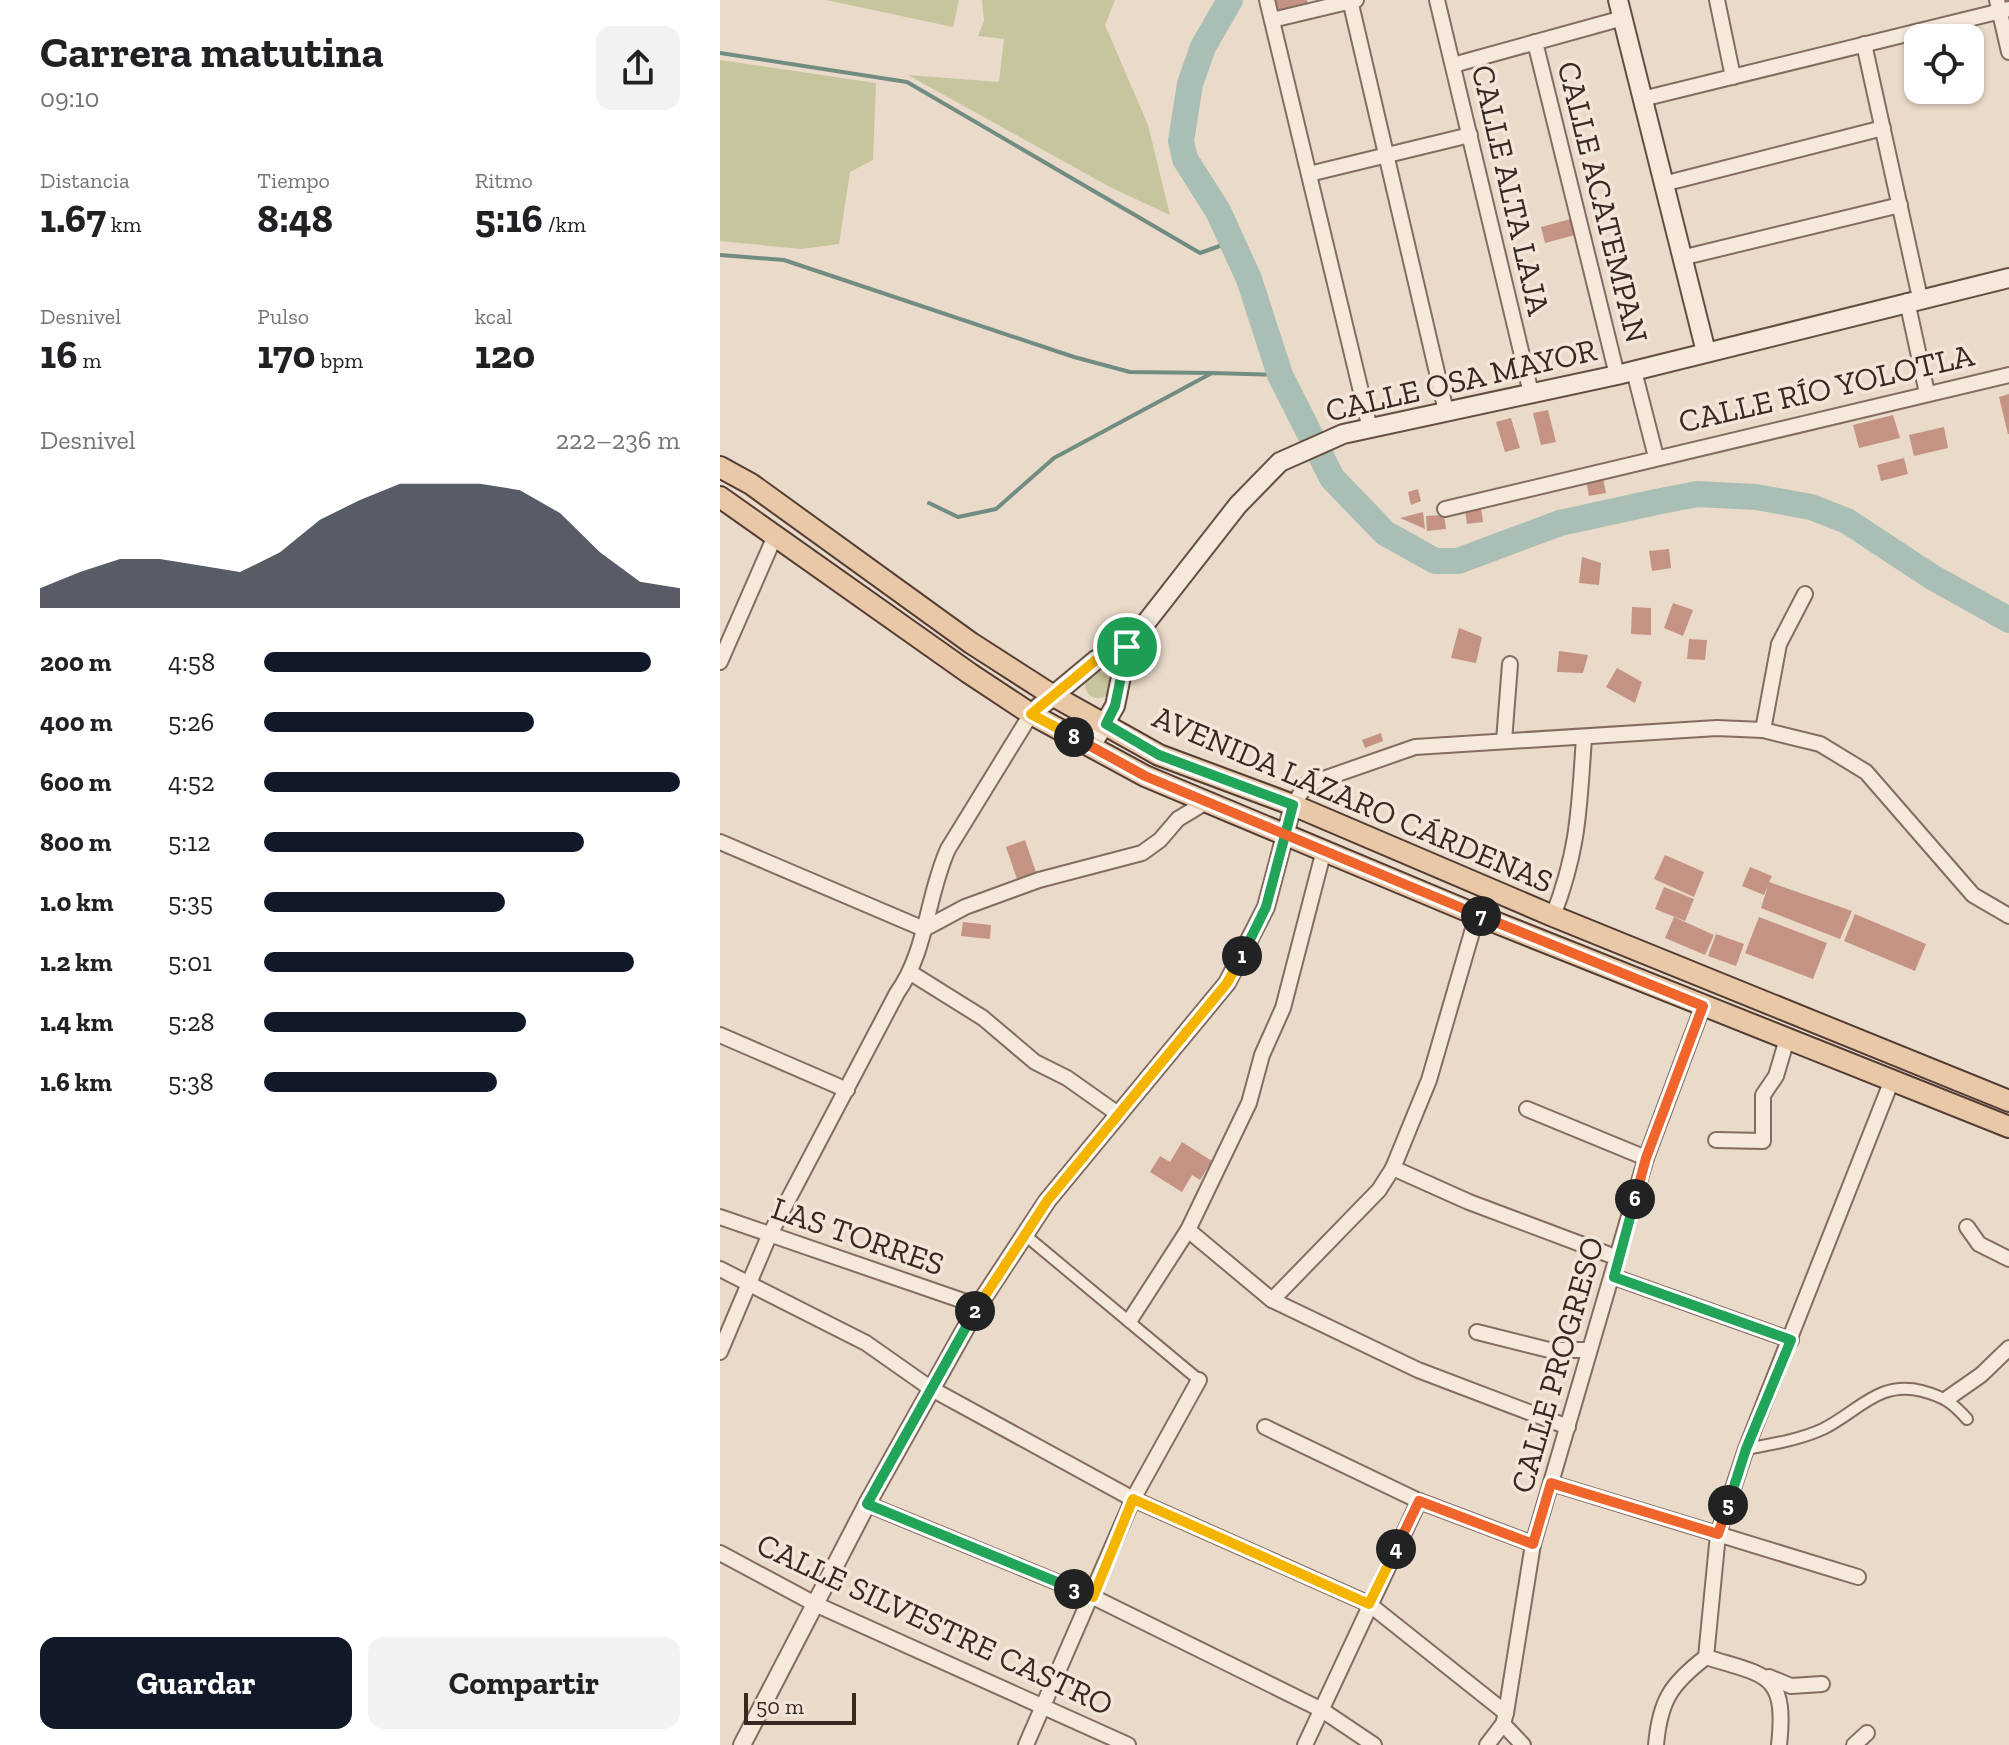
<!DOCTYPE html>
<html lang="es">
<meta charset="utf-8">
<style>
:root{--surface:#fff;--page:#f2f2f2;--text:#202124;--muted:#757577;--accent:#111827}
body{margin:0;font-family:"Zilla Slab",serif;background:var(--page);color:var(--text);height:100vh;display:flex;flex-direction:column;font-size:30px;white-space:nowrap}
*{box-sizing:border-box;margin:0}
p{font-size:26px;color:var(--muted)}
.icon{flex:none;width:44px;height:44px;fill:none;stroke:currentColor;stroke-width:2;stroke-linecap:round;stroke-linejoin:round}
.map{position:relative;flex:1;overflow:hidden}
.panel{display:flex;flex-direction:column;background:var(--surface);width:720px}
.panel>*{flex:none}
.fabs{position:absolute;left:1184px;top:24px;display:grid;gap:16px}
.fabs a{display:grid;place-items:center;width:80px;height:80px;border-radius:16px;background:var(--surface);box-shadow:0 2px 6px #0004;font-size:40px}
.scale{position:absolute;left:24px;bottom:20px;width:112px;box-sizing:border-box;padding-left:8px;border:4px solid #372822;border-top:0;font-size:22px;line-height:28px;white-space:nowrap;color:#372822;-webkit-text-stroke:6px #f2e6d8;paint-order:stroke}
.pin{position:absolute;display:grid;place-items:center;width:68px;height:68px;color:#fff;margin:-34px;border:4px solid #fff;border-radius:50%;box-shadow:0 2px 8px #0007}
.km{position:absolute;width:40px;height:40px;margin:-20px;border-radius:50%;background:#222;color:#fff;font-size:22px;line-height:40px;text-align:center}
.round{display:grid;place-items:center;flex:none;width:84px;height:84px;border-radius:16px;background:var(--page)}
.overview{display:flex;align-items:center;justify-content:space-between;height:136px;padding:0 40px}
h1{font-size:44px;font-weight:800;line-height:60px}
.stats{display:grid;grid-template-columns:repeat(3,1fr);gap:12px;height:136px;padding:8px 40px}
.stats div{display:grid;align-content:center}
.stats b{font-size:40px;font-weight:800}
.stats small{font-size:22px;font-weight:400}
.stats p{font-size:22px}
.chart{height:224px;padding:16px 40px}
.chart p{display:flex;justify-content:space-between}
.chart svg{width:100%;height:144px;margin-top:8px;fill:var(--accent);opacity:.7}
.action{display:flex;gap:16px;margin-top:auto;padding:16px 40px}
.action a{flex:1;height:92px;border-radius:16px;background:var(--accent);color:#fff;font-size:32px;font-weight:800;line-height:92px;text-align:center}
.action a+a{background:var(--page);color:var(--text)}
ul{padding:0 40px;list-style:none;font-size:26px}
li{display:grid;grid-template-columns:128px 96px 1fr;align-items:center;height:60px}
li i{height:20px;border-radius:10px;background:var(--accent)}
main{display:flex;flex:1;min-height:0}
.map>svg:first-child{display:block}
.green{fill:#c7c59e}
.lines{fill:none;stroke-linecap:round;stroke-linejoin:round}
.stream{stroke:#718c81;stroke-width:4}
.river{stroke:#a9bfb5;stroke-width:26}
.building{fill:#c49383}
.pedestrian-casing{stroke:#846d60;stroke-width:14}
.minor-casing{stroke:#846d60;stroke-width:18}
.tertiary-casing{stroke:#846d60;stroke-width:20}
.secondary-casing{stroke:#664e43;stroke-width:22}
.primary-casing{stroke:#533c33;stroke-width:24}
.pedestrian{stroke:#f5e9dc;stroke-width:10}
.minor{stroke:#f5e9dc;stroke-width:14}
.tertiary{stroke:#f5e9dc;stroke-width:16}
.secondary{stroke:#f5e9dc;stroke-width:18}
.primary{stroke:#e8c8a6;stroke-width:20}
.split-1-casing{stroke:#fff;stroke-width:16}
.split-2-casing{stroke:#fff;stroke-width:16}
.split-3-casing{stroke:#fff;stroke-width:16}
.split-4-casing{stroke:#fff;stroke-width:16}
.split-5-casing{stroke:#fff;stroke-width:16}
.split-6-casing{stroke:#fff;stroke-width:16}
.split-7-casing{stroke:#fff;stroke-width:16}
.split-8-casing{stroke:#fff;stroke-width:16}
.split-9-casing{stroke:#fff;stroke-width:16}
.split-1{stroke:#22a559;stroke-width:10}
.split-2{stroke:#f5b400;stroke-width:10}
.split-3{stroke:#22a559;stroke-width:10}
.split-4{stroke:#f5b400;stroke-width:10}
.split-5{stroke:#f0652b;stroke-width:10}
.split-6{stroke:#22a559;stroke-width:10}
.split-7{stroke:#f0652b;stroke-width:10}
.split-8{stroke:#f0652b;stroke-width:10}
.split-9{stroke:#f5b400;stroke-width:10}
.labels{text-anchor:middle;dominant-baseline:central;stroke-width:7;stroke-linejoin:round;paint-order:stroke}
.street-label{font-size:32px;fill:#372822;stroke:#f2e6d8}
</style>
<main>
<section class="panel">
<div class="overview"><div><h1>Carrera matutina</h1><p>09:10</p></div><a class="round"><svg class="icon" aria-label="share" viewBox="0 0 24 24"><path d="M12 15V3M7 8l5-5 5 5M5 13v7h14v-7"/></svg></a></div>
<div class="stats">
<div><p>Distancia</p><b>1.67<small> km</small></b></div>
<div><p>Tiempo</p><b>8:48</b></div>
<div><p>Ritmo</p><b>5:16<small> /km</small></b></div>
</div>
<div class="stats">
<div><p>Desnivel</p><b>16<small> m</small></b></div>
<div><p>Pulso</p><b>170<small> bpm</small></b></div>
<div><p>kcal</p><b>120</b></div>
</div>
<div class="chart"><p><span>Desnivel</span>222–236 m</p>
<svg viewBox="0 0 160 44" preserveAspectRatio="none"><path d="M0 44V38L10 33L20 29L30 29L40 31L50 33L60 27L70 17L80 11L90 6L100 6L110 6L120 8L130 15L140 27L150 36L160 38V44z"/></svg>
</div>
<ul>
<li><b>200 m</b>4:58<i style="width:93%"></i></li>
<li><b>400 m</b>5:26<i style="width:65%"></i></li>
<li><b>600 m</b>4:52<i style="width:100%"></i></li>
<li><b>800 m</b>5:12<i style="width:77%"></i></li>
<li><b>1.0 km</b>5:35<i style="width:58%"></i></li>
<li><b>1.2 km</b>5:01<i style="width:89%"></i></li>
<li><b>1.4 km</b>5:28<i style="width:63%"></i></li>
<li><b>1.6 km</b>5:38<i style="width:56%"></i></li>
</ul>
<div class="action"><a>Guardar</a><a>Compartir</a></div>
</section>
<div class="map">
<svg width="1289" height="1745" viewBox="0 0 1289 1745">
<rect width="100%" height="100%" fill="#eadac9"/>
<g class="green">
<path d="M106,0H239L233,27Z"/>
<path d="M262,0H395L385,25L428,125L450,215L390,187L188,75L279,82L284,39L258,36L264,21Z"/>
<path d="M0,60L156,83L153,160L130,172L119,244L81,249L0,241Z"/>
<circle cx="378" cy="685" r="13"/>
</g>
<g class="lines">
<g class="stream">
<path d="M0,53L187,82L480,253L511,242"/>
<path d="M0,255L64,260L354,357L410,372L492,373"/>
<path d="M209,503L238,517L276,509L334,458L492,373L560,375"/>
</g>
<path class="river" d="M510,0L483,47L470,84L461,141L465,159L498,211L529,279L560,375L612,478L665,533L715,561H738L840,523L936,502L977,494L1036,497L1091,507L1127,521L1212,577L1289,620"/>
</g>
<g class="building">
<path d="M553,0H587L588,4L556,13Z"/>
<path d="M851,219L855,235L825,243L821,227Z"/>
<path d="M1289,394V434H1288L1279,397Z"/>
<path d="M828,410L836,442L821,445L813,413Z"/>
<path d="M1173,415L1180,438L1139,448L1133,425Z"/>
<path d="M791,418L800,448L785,452L776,422Z"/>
<path d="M1224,427L1228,448L1194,456L1189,435Z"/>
<path d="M1184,458L1188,474L1161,481L1157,465Z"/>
<path d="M883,478L886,493L869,496L866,481Z"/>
<path d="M698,489L701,501L691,505L688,492Z"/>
<path d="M761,508L763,522L747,524L745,510Z"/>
<path d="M703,512L705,529L680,518Z"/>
<path d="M724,515L726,529L707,531L706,516Z"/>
<path d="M949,549L951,568L932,571L929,551Z"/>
<path d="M862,557L881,563L879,585L859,583Z"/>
<path d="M953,603L973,610L963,636L944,628Z"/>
<path d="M912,607L931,608V635L911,634Z"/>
<path d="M739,628L762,637L756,663L731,658Z"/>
<path d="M969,639L987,640L985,660L967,659Z"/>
<path d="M839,651L868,655L863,673L837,672Z"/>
<path d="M897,668L922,682L915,703L886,687Z"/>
<path d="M661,733L663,741L645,748L642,740Z"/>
<path d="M305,840L318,878L299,885L286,847Z"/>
<path d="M945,855L984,872L974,897L934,879Z"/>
<path d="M1030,867L1052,876L1049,882L1132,911L1120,939L1041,908L1048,886L1044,895L1022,886Z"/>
<path d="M944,887L974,899L965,921L935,909Z"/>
<path d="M1135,914L1206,944L1195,971L1124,941Z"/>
<path d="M954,917L994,935L985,955L945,938Z"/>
<path d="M1039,917L1107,943L1093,979L1025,953Z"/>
<path d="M243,922L271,925L270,939L241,936Z"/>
<path d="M996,934L1024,944L1016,966L988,956Z"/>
<path d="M462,1142L492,1161L480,1180L472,1175L462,1192L430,1172L440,1156L450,1162Z"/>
</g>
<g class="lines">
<defs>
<g id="pedestrian">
<path d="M305,1235L479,1380"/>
<path d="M1026,1449C1052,1444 1079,1440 1103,1429C1139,1411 1159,1380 1202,1391C1224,1397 1232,1402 1247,1419"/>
</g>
<g id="minor">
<path d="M547,0L650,429"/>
<path d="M630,0L726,411"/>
<path d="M717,0L811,393"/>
<path d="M997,0L1013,77"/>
<path d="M1277,0L1289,52"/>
<path d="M552,20L636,0"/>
<path d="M815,42L897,375"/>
<path d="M1144,44L1200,298"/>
<path d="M733,65L903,18"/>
<path d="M922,99L1289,9"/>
<path d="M589,174L750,135"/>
<path d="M943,184L1163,128"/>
<path d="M961,258L1180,205"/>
<path d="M1187,301L1207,393"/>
<path d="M914,371L936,457"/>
<path d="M725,509L1289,375"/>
<path d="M0,662L55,536"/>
<path d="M1043,730L1059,644L1085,594"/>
<path d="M784,741L790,664"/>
<path d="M573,805L586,785L695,747L997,728L1043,730L1100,744L1146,772L1253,895L1289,916"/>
<path d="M0,842L204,929"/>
<path d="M833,916C859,849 859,808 864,738"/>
<path d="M204,929L245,907L319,880L422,853L440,840L458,819L486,802"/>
<path d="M191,973L263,1018L315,1062L347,1078L398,1114"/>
<path d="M0,1035L127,1090"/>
<path d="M807,1109L926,1158"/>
<path d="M996,1140L1043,1141V1095L1056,1076L1067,1039"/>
<path d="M673,1168L749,1202L898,1258"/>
<path d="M0,1217L258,1306"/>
<path d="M1247,1227L1259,1244L1289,1259"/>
<path d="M468,1230L552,1300L698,1370L848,1427"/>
<path d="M0,1269L146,1343L210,1388L413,1499L649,1604L786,1713"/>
<path d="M894,1277L1071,1340"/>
<path d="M552,1300L659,1190L673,1168L709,1080L757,915"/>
<path d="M410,1320L468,1230L529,1103L542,1055L563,1008L604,850"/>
<path d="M757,1332L829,1350H868"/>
<path d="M0,1352L49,1236L177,993C207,951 207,895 228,849L311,714"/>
<path d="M1228,1398L1261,1375L1289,1348"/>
<path d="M545,1427L699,1501L813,1544"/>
<path d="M831,1483L1138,1577"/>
<path d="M147,1504L373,1597L602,1710L654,1745"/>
<path d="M0,1553L95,1604L408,1745"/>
<path d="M986,1657C1046,1676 1067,1672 1059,1745"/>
<path d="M1049,1677L1071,1686L1102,1684"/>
<path d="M783,1724L803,1745"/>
<path d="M306,1745L413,1499L479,1380"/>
<path d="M585,1745L699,1501"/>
<path d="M767,1745L783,1724L786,1713L813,1544L926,1158L983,1006"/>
<path d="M936,1745C940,1700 951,1684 986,1657L998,1534L1026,1449L1172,1080"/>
<path d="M1134,1745L1147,1733"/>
</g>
<path id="tertiary" d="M22,1745L147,1504L258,1306L327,1201L507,983L546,907L573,805"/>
<g id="secondary">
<path d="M898,0L986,352"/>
<path d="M311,714L376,660L407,647L518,505L560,462L623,434L897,375L1289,278"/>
<path d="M371,746L395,706L407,647"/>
</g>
<g id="primary">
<path d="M0,467L31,484L251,643L332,695L439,755L573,805L833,916L1289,1101"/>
<path d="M0,497L249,673L311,714L425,776L757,915L1289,1127"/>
</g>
</defs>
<use href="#pedestrian" class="pedestrian-casing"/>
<use href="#minor" class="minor-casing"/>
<use href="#tertiary" class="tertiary-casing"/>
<use href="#secondary" class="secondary-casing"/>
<use href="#primary" class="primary-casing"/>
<use href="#pedestrian" class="pedestrian"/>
<use href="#minor" class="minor"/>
<use href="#tertiary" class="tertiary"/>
<use href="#secondary" class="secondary"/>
<use href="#primary" class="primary"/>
</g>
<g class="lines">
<defs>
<path id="split-1" d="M407,647L395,706L386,724L439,755L573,805L546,907L522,956"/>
<path id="split-2" d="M255,1311L327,1201L507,983L522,956"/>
<path id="split-3" d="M255,1311L147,1504L354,1589"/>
<path id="split-4" d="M354,1589L373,1597L413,1499L649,1604L676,1549"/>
<path id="split-5" d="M676,1549L699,1501L813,1544L831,1483L998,1534L1008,1505"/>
<path id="split-6" d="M915,1199L894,1277L1071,1340L1026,1449L1008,1505"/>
<path id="split-7" d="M761,916L983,1006L926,1158L915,1199"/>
<path id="split-8" d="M354,737L425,776L761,916"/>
<path id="split-9" d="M354,737L311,714L376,660L407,647"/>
</defs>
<use href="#split-1" class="split-1-casing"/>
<use href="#split-2" class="split-2-casing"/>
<use href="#split-3" class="split-3-casing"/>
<use href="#split-4" class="split-4-casing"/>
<use href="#split-5" class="split-5-casing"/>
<use href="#split-6" class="split-6-casing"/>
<use href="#split-7" class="split-7-casing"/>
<use href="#split-8" class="split-8-casing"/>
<use href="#split-9" class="split-9-casing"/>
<use href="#split-1" class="split-1"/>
<use href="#split-2" class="split-2"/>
<use href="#split-3" class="split-3"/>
<use href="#split-4" class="split-4"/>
<use href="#split-5" class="split-5"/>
<use href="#split-6" class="split-6"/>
<use href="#split-7" class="split-7"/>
<use href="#split-8" class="split-8"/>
<use href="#split-9" class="split-9"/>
</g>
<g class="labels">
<g class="street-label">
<text transform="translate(791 190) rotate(77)">CALLE ALTA LAJA</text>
<text transform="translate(883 202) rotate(76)">CALLE ACATEMPAN</text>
<text transform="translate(741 380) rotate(-13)">CALLE OSA MAYOR</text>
<text transform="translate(1106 388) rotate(-13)">CALLE RÍO YOLOTLA</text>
<text transform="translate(633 799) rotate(23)">AVENIDA LÁZARO CÁRDENAS</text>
<text transform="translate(138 1236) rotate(19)">LAS TORRES</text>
<text transform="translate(837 1365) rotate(-74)">CALLE PROGRESO</text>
<text transform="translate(215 1624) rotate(25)">CALLE SILVESTRE CASTRO</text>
</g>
</g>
</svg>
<div class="fabs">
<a><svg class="icon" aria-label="locate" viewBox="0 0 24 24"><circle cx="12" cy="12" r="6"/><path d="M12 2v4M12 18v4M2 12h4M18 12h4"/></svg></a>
</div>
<div class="scale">50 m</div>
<div class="pin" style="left:407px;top:647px;background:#1e9e55"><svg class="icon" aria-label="arrive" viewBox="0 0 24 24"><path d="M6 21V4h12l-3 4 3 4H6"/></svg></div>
<b class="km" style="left:522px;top:956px">1</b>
<b class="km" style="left:255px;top:1311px">2</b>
<b class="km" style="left:354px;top:1589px">3</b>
<b class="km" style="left:676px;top:1549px">4</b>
<b class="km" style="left:1008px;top:1505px">5</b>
<b class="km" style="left:915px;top:1199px">6</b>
<b class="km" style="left:761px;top:916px">7</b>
<b class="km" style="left:354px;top:737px">8</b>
</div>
</main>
